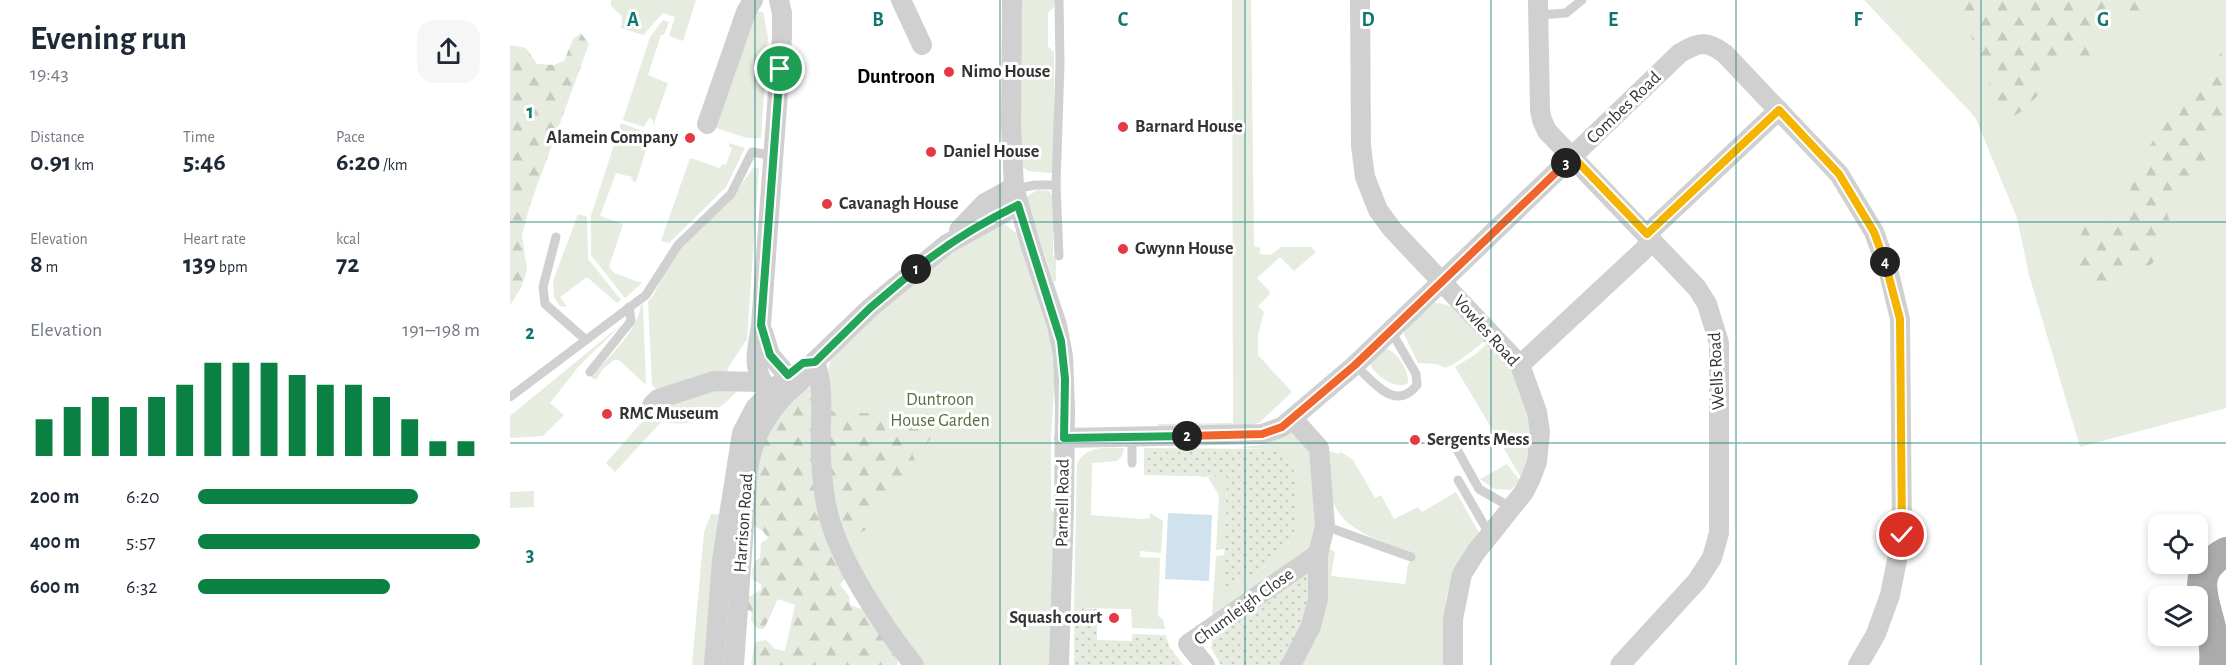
<!DOCTYPE html>
<meta charset="utf-8">
<style>
:root{--surface:#fff;--page:#f6f6f7;--text:#1f2937;--muted:#747a83;--accent:#0b8043}
body{margin:0;font-family:"Alegreya Sans",sans-serif;background:var(--page);color:var(--text);height:100vh;display:flex;flex-direction:column;font-size:22px;white-space:nowrap}
*{box-sizing:border-box;margin:0}
p{font-size:20px;color:var(--muted)}
.icon{flex:none;width:33px;height:33px;fill:none;stroke:currentColor;stroke-width:2;stroke-linecap:round;stroke-linejoin:round}
.map{position:relative;flex:1;overflow:hidden}
.details{display:flex;flex-direction:column;background:var(--surface);width:510px}
.details>*{flex:none}
.fabs{position:absolute;left:1638px;top:514px;display:grid;gap:12px}
.fabs a{display:grid;place-items:center;width:60px;height:60px;border-radius:12px;background:var(--surface);box-shadow:0 3px 9px #0003;font-size:30px}
.pin{position:absolute;display:grid;place-items:center;width:51px;height:51px;color:#fff;margin:-26px;border:3px solid #fff;border-radius:50%;box-shadow:0 2px 6px #0007}
.km{position:absolute;width:30px;height:30px;margin:-15px;border-radius:50%;background:#222;color:#fff;font-size:16px;line-height:30px;text-align:center}
.round{display:grid;place-items:center;flex:none;width:63px;height:63px;border-radius:18px;background:var(--page)}
.head{display:flex;align-items:center;justify-content:space-between;height:102px;padding:0 30px}
h1{font-size:33px;font-weight:600;line-height:45px}
.metrics{display:grid;grid-template-columns:repeat(3,1fr);gap:9px;height:102px;padding:6px 30px}
.metrics div{display:grid;align-content:center}
.metrics b{font-size:26px;font-weight:600}
.metrics small{font-size:16px;font-weight:400}
.metrics p{font-size:16px}
.chart{height:168px;padding:12px 30px}
.chart p{display:flex;justify-content:space-between}
.chart svg{width:100%;height:108px;margin-top:6px;stroke:var(--accent);stroke-width:6}
ul{padding:0 30px;list-style:none;font-size:20px}
li{display:grid;grid-template-columns:96px 72px 1fr;align-items:center;height:45px}
li i{height:15px;border-radius:8px;background:var(--accent)}
main{display:flex;flex:1;min-height:0}
.map>svg:first-child{display:block}
.green{fill:#e6ecdf}
.forest{fill:url(#forest-firs)}
.park{fill:url(#park-dots)}
.water{fill:#cfe2ee}
.lines{fill:none;stroke-linecap:round;stroke-linejoin:round}
.service{stroke:#d0d0d0;stroke-width:9}
.minor{stroke:#d0d0d0;stroke-width:20}
.primary{stroke:#ababab;stroke-width:30}
.split-1-casing{stroke:#fff;stroke-width:12}
.split-2-casing{stroke:#fff;stroke-width:12}
.split-3-casing{stroke:#fff;stroke-width:12}
.split-4-casing{stroke:#fff;stroke-width:12}
.split-5-casing{stroke:#fff;stroke-width:12}
.split-1{stroke:#22a559;stroke-width:8}
.split-2{stroke:#22a559;stroke-width:8}
.split-3{stroke:#f0652b;stroke-width:8}
.split-4{stroke:#f5b400;stroke-width:8}
.split-5{stroke:#f5b400;stroke-width:8}
.grid{fill:none;stroke:#0f766e;stroke-width:1.5;stroke-opacity:0.55}
.poi-dot{fill:#e63946;stroke:#fff;stroke-width:2}
.labels{text-anchor:middle;dominant-baseline:central;stroke-width:6;stroke-linejoin:round;paint-order:stroke}
.poi-label{font-size:18px;font-weight:bold;fill:#333;stroke:#fff;text-anchor:start}
.street-label{font-size:18px;fill:#333;stroke:#fff}
.park-label{font-size:18px;fill:#56703f;stroke:#fff}
.neighbourhood-label{font-size:20px;font-weight:bold;fill:#000;stroke:#fff}
.grid-label{font-size:20px;text-anchor:middle;font-weight:bold;fill:#0f766e;stroke:#fff;stroke-width:6;stroke-linejoin:round;paint-order:stroke}
</style>
<main>
<section class="details">
<div class="head"><div><h1>Evening run</h1><p>19:43</p></div><a class="round"><svg class="icon" aria-label="share" viewBox="0 0 24 24"><path d="M12 15V3M7 8l5-5 5 5M5 13v7h14v-7"/></svg></a></div>
<div class="metrics">
<div><p>Distance</p><b>0.91<small> km</small></b></div>
<div><p>Time</p><b>5:46</b></div>
<div><p>Pace</p><b>6:20<small> /km</small></b></div>
</div>
<div class="metrics">
<div><p>Elevation</p><b>8<small> m</small></b></div>
<div><p>Heart rate</p><b>139<small> bpm</small></b></div>
<div><p>kcal</p><b>72</b></div>
</div>
<div class="chart"><p><span>Elevation</span>191–198 m</p>
<svg viewBox="0 0 160 44" preserveAspectRatio="none"><path d="M5 44V29M15 44V24M25 44V20M35 44V24M45 44V20M55 44V15M65 44V6M75 44V6M85 44V6M95 44V11M105 44V15M115 44V15M125 44V20M135 44V29M145 44V38M155 44V38"/></svg>
</div>
<ul>
<li><b>200 m</b>6:20<i style="width:78%"></i></li>
<li><b>400 m</b>5:57<i style="width:100%"></i></li>
<li><b>600 m</b>6:32<i style="width:68%"></i></li>
</ul>
</section>
<div class="map">
<svg width="1716" height="665" viewBox="0 0 1716 665">
<defs>
<pattern id="forest-firs" width="22" height="20" patternUnits="userSpaceOnUse" patternTransform="scale(1.5)"><rect width="22" height="20" fill="#e6ecdf"/><path d="M5 1l3.5 6h-7zM16 11l3.5 6h-7z" fill="#c6cbc0"/></pattern>
<pattern id="park-dots" width="8" height="8" patternUnits="userSpaceOnUse" patternTransform="scale(1.5)"><rect width="8" height="8" fill="#e6ecdf"/><path d="M2 2h.1M6 6h.1" fill="none" stroke="#c6cbc0" stroke-width="1.8" stroke-linecap="round"/></pattern>
</defs>
<rect width="100%" height="100%" fill="#fff"/>
<g class="green">
<path d="M101,0H186L173,41L159,36L165,17L153,13L133,35L111,28L112,16L101,6Z"/>
<path d="M510,0H545V6L538,13V46L544,53V170L541,173L518,171L511,165Z"/>
<path d="M722,0H741L744,246L750,248V254L761,255L771,247H801L806,252L784,271L770,257L747,278L760,292L759,295L748,306L754,312L748,335V355L782,392L749,423L736,426L648,427V424L723,423Z"/>
<path d="M1354,0H1716V408L1570,447L1519,275L1507,218L1465,117Z"/>
<path d="M246,10L253,12L258,37L251,138H237L203,127Z"/>
<path d="M153,20L159,22L154,35H151L138,75L158,83L143,126V120L139,118L134,127L113,120L140,37Z"/>
<path d="M111,123L141,134L126,182L121,180L122,177L106,173L90,216L113,224L99,267L104,273L132,283L115,298L81,255V216Z"/>
<path d="M219,143L235,148L216,187L159,243L151,241L180,158L210,168L212,164L216,165L222,148L219,146Z"/>
<path d="M243,168H249L237,339L218,368L216,377L147,390L142,385L138,302L143,296L159,265L175,243L219,202Z"/>
<path d="M527,190L539,191L544,198L543,256L546,257V281L544,282L515,198Z"/>
<path d="M68,214L77,217L78,259L111,300L107,303L77,277L50,297L57,307L50,306L44,297L43,281Z"/>
<path d="M484,224L496,225L507,234L538,327L545,372L541,437V511L544,512L541,665H411L374,612L331,538L316,403L319,364L322,358L356,323L428,261Z"/>
<path d="M926,303C949,304 961,325 976,340L950,360L936,368L926,364L908,363L894,334L895,329L917,305Z"/>
<path d="M133,304L136,385L109,360H104L92,370L86,380L81,377C96,359 129,330 130,307Z"/>
<path d="M112,324L69,366L40,403L54,415L33,436L0,438V416Z"/>
<path d="M978,342C988,352 998,362 1005,375C1021,405 1027,448 1012,479L945,367L966,354Z"/>
<path d="M874,348C887,351 899,370 898,383C887,391 863,375 860,363Z"/>
<path d="M195,388L228,390C207,413 183,430 152,421L105,472L96,463L139,414Z"/>
<path d="M782,431L801,451L807,545L715,614H702L706,556L715,555L713,590L755,567L779,542L765,449L729,448L754,444Z"/>
<path d="M614,448L612,456L607,461L582,463L581,515L632,519L640,518V513L653,521L651,553L630,551V557L650,558L648,616L653,619L655,629L622,628L621,609L564,608L567,464C577,445 595,448 614,448Z"/>
<path d="M816,450L828,454L831,452L843,460L865,498L871,495L884,519L908,507L912,512L946,492L968,531V538L942,579L936,599L934,665H788L817,552L820,549L825,552L821,576L895,584L898,565L904,555C871,538 831,535 820,493C817,480 818,464 816,450Z"/>
<path d="M997,464L1010,481L1001,490L985,489L970,479Z"/>
<path d="M698,477H717L715,549L706,550L709,496Z"/>
<path d="M24,491V507L0,508V492Z"/>
<path d="M201,514L213,515L198,665H182L194,532Z"/>
</g>
<g class="forest">
<path d="M1446,0H1646C1642,11 1632,14 1622,15L1613,6L1602,10L1593,23L1579,61H1554L1537,74L1534,88L1516,109L1498,119L1489,115L1482,96L1478,76L1465,47L1455,17Z"/>
<path d="M71,33L79,44L20,205L12,235L17,270L11,288L0,305V45L16,48L27,64L44,65L54,61L63,39Z"/>
<path d="M1716,46V127L1705,130L1699,159L1658,197L1657,213L1661,226L1642,264L1616,274H1603L1596,288L1585,289C1561,270 1564,248 1576,223L1584,225L1596,220L1614,207L1630,161L1661,113L1683,90Z"/>
<path d="M304,386L338,573L330,585L339,596L340,605L359,612L374,635L388,661L387,665H241L245,642L256,640L265,649L275,651L285,605L268,599L254,629H248L241,621L242,613L237,609L238,597L251,590V584L243,580L242,571L245,561L250,558L251,543L258,538L253,531L241,524L251,445L274,409L296,389Z"/>
<path d="M331,406L342,407L350,413L428,414L433,423L413,448L402,453L410,474L388,494L374,496C363,526 363,531 331,538L322,509L316,408L326,413Z"/>
</g>
<g class="park">
<path d="M634,448L765,449C783,461 786,470 787,491C787,500 789,510 787,519C785,542 764,561 746,572C731,582 728,578 720,595L713,590L717,477L634,475Z"/>
<path d="M793,572L800,575L803,580L795,628L777,665H711L701,648L703,637Z"/>
<path d="M564,608L587,609V640L622,641V634L656,635L659,646L673,665H564Z"/>
</g>
<path class="water" d="M658,513L702,515L699,581L655,579Z"/>
<g class="lines">
<g class="service">
<path d="M549,0L550,64L546,185L549,256"/>
<path d="M1029,15L1056,13L1072,0"/>
<path d="M505,189L525,185H546"/>
<path d="M46,237L33,287L35,304L76,340L136,295L168,245L221,194L242,152L264,156"/>
<path d="M845,365C863,381 885,413 907,385L906,374L881,331"/>
<path d="M80,372L121,321L119,307"/>
<path d="M0,397L76,340"/>
<path d="M622,437V463"/>
<path d="M944,444L969,489L1002,508"/>
<path d="M948,480L980,535"/>
<path d="M815,526L901,557"/>
</g>
<g class="minor">
<path d="M269,0L272,13V37L251,325C247,352 240,369 260,392H278"/>
<path d="M391,0L412,45"/>
<path d="M502,0L501,125L504,187L521,247L547,325L553,356L555,409L554,508L549,665"/>
<path d="M850,0L851,146L855,177L868,210L882,229L1010,365L1027,412L1030,432L1027,462L1021,478L1014,492L966,552L952,574L943,619V665"/>
<path d="M1028,0L1030,110L1032,120L1037,131L1187,288L1197,304L1209,343V533L1202,558L1187,581L1110,665"/>
<path d="M197,124L236,12L243,0"/>
<path d="M449,230L475,203L504,187"/>
<path d="M253,332L260,355L278,376"/>
<path d="M305,361C316,393 309,425 311,458C312,477 314,499 319,517C332,565 373,626 404,665"/>
<path d="M1010,365L1138,246L1137,234L1269,110"/>
<path d="M142,405L148,399L204,381L252,382"/>
<path d="M554,438L752,434L772,427L845,365L1170,53C1190,42 1196,40 1215,54L1329,174L1364,232L1379,273L1390,319L1392,535L1380,595L1366,634L1348,665"/>
<path d="M204,665L212,560L232,433L245,408L269,384"/>
<path d="M224,665L238,470C242,440 256,414 278,392C288,382 301,376 305,361L360,308L437,244L508,205"/>
<path d="M695,665L678,644L808,554"/>
<path d="M781,665L801,626L808,599V554L815,526L809,448L783,419"/>
</g>
<path class="primary" d="M1704,665C1705,654 1704,643 1702,632C1696,601 1677,572 1716,552"/>
</g>
<g class="lines">
<defs>
<path id="split-1" d="M270,69L251,325L260,355L278,375L293,363L305,362L360,308L406,269"/>
<path id="split-2" d="M406,269C438,243 471,223 508,205L551,341L555,379L554,438L677,436"/>
<path id="split-3" d="M677,436L752,434L772,427L845,365L1056,163"/>
<path id="split-4" d="M1056,163L1063,157L1137,234L1269,110L1329,174L1364,232L1375,262"/>
<path id="split-5" d="M1375,262L1390,319L1392,535"/>
</defs>
<use href="#split-1" class="split-1-casing"/>
<use href="#split-2" class="split-2-casing"/>
<use href="#split-3" class="split-3-casing"/>
<use href="#split-4" class="split-4-casing"/>
<use href="#split-5" class="split-5-casing"/>
<use href="#split-1" class="split-1"/>
<use href="#split-2" class="split-2"/>
<use href="#split-3" class="split-3"/>
<use href="#split-4" class="split-4"/>
<use href="#split-5" class="split-5"/>
</g>
<path class="grid" d="M245,0V665M490,0V665M735,0V665M981,0V665M1226,0V665M1471,0V665M0,222H1716M0,443H1716"/>
<g class="poi-dot">
<circle cx="439" cy="72" r="6"/>
<circle cx="613" cy="127" r="6"/>
<circle cx="180" cy="138" r="6"/>
<circle cx="421" cy="152" r="6"/>
<circle cx="317" cy="204" r="6"/>
<circle cx="613" cy="249" r="6"/>
<circle cx="97" cy="414" r="6"/>
<circle cx="905" cy="440" r="6"/>
<circle cx="604" cy="618" r="6"/>
</g>
<g class="labels">
<g class="poi-label">
<text x="451" y="72">Nimo House</text>
<text x="625" y="127">Barnard House</text>
<text x="168" y="138" text-anchor="end">Alamein Company</text>
<text x="433" y="152">Daniel House</text>
<text x="329" y="204">Cavanagh House</text>
<text x="625" y="249">Gwynn House</text>
<text x="109" y="414">RMC Museum</text>
<text x="917" y="440">Sergents Mess</text>
<text x="592" y="618" text-anchor="end">Squash court</text>
</g>
<g class="street-label">
<text transform="translate(1114 108) rotate(-44)">Combes Road</text>
<text transform="translate(976 331) rotate(48)">Vowles Road</text>
<text transform="translate(1207 371) rotate(-93)">Wells Road</text>
<text transform="translate(553 503) rotate(-89)">Parnell Road</text>
<text transform="translate(234 523) rotate(-86)">Harrison Road</text>
<text transform="translate(734 607) rotate(-36)">Chumleigh Close</text>
</g>
<g class="park-label">
<text x="430" y="400">Duntroon<tspan x="430" dy="21">House Garden</tspan></text>
</g>
<g class="neighbourhood-label">
<text x="386" y="77">Duntroon</text>
</g>
</g>
<g class="grid-label">
<text x="123" y="26">A</text>
<text x="368" y="26">B</text>
<text x="613" y="26">C</text>
<text x="858" y="26">D</text>
<text x="1103" y="26">E</text>
<text x="1348" y="26">F</text>
<text x="1593" y="26">G</text>
<text x="20" y="118">1</text>
<text x="20" y="339">2</text>
<text x="20" y="561">3</text>
</g>
</svg>
<div class="fabs">
<a><svg class="icon" aria-label="locate" viewBox="0 0 24 24"><circle cx="12" cy="12" r="6"/><path d="M12 2v4M12 18v4M2 12h4M18 12h4"/></svg></a>
<a><svg class="icon" aria-label="layers" viewBox="0 0 24 24"><path d="M12 4l9 5-9 5-9-5zM3 14l9 5 9-5"/></svg></a>
</div>
<div class="pin" style="left:270px;top:69px;background:#1e9e55"><svg class="icon" aria-label="arrive" viewBox="0 0 24 24"><path d="M6 21V4h12l-3 4 3 4H6"/></svg></div>
<div class="pin" style="left:1392px;top:535px;background:#d93025"><svg class="icon" aria-label="check" viewBox="0 0 24 24"><path d="M5 12l5 5 9-10"/></svg></div>
<b class="km" style="left:406px;top:269px">1</b>
<b class="km" style="left:677px;top:436px">2</b>
<b class="km" style="left:1056px;top:163px">3</b>
<b class="km" style="left:1375px;top:262px">4</b>
</div>
</main>
